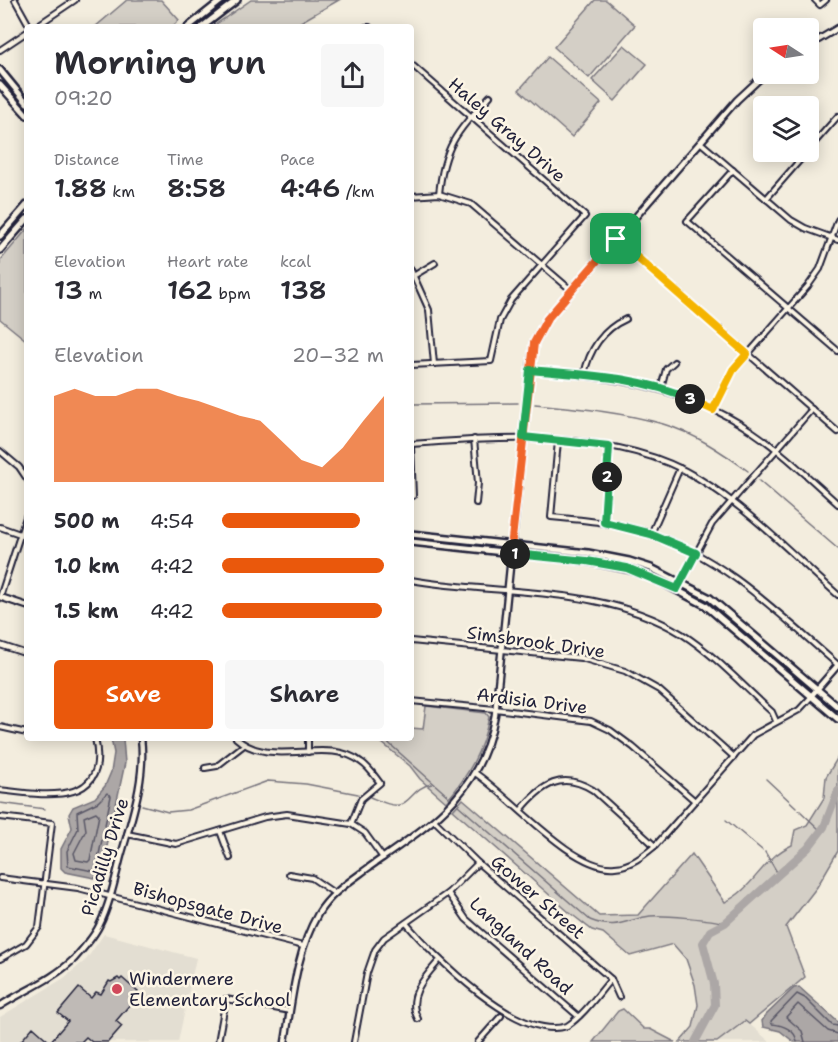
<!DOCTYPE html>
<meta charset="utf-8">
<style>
:root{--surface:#fff;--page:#f7f7f7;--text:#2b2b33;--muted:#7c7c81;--accent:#ea580c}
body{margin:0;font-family:"Shantell Sans",sans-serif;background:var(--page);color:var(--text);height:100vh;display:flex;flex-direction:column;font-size:22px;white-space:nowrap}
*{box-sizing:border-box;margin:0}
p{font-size:20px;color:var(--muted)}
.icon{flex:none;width:33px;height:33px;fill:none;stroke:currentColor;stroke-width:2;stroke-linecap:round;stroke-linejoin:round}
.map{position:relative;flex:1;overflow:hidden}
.details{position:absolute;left:24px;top:24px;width:390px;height:717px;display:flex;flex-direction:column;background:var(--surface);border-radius:6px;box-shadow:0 3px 15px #0003}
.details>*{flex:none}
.needle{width:39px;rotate:282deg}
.tools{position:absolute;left:753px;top:18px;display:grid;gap:12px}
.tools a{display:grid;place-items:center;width:66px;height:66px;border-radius:6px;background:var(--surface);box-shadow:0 3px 15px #0003;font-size:30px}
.pin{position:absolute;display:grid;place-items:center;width:51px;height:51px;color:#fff;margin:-26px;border-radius:12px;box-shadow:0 3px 9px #0006}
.km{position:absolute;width:30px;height:30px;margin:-15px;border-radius:50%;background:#222;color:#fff;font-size:16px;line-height:30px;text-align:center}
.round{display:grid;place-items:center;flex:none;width:63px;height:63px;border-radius:6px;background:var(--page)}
.summary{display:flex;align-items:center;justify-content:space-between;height:102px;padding:0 30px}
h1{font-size:33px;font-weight:600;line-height:45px}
.metrics{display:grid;grid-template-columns:repeat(3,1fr);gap:9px;height:102px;padding:6px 30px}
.metrics div{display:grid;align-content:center}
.metrics b{font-size:26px;font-weight:600}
.metrics small{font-size:16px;font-weight:400}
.metrics p{font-size:16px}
.chart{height:168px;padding:12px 30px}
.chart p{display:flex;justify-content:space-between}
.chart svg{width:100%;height:108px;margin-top:6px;fill:var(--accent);opacity:.7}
.primary-button{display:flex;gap:12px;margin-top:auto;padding:12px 30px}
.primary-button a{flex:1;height:69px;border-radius:6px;background:var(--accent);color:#fff;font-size:24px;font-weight:600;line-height:69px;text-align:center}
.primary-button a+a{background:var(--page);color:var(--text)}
ul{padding:0 30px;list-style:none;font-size:20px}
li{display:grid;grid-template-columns:96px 72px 1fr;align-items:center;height:45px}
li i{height:15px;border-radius:8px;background:var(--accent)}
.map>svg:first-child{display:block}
.built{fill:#e3ded2}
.green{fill:#d4cfc6;stroke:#7b7880;stroke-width:1.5}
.water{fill:#aca7a6;stroke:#75727b;stroke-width:1.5}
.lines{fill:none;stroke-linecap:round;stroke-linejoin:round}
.shore{stroke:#595766;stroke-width:1.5}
.stream{stroke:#75727b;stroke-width:1.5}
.river{stroke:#aca7a6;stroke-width:8}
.building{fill:#bfbab6;stroke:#22223b;stroke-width:1.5}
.minor-casing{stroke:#22223b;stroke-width:8}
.tertiary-casing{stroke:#22223b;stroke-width:9}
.secondary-casing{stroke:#22223b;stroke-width:10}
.minor{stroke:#fcf5e5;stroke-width:4}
.tertiary{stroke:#fcf5e5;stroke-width:4.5}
.secondary{stroke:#fcf5e5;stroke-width:5}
.split-1-casing{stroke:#fff;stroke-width:12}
.split-2-casing{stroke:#fff;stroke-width:12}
.split-3-casing{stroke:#fff;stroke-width:12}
.split-4-casing{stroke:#fff;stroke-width:12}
.split-1{stroke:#f0652b;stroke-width:8}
.split-2{stroke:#22a559;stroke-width:8}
.split-3{stroke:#22a559;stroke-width:8}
.split-4{stroke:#f5b400;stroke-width:8}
.poi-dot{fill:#d1495b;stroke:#fcf5e5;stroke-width:2}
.labels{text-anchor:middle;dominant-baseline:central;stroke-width:5;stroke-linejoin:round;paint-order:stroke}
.street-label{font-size:18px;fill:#22223b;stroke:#fcf5e5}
.poi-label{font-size:18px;fill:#22223b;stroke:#fcf5e5;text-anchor:start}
</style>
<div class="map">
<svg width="838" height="1042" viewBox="0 0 838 1042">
<rect width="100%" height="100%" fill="#f3edde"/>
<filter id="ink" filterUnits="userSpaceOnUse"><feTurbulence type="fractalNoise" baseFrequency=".0167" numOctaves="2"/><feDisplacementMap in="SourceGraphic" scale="12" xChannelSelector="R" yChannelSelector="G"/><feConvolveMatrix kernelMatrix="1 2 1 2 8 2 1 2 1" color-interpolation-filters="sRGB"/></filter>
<g filter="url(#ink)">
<g class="built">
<path d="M104,934L196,958L178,1042H0V1017L64,978L86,960Z"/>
<path d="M746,1021L770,1042H718Z"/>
</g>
<g class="green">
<path d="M127,0H161L179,20L172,27H95Z"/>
<path d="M251,0H339L292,27H212Z"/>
<path d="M595,0H606L635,25L589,78L554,47Z"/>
<path d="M624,45L647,64L615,101L592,80Z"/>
<path d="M548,57L601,103L572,137L519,90Z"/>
<path d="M27,229V341L0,319V261Z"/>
<path d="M426,706L486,713L489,717C483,750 468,776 446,802L420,779L410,766L376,738H411V728L423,729Z"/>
<path d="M838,757V851L817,887L786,927L805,977L749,1024L745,1021L717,1042H680L693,1027L698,1005L695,985L686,959L673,944L630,956L603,933L592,930L570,913L453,810L463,799L599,916L638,915L692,854L725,902C754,889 761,859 792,845L795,830L807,825L824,798L826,777Z"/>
<path d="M623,1009L644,1029H650L675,1042H593L618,1011Z"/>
</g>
<g class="water">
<path d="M111,739H123L125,763L100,879L65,872L61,868V849L72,828L69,814L73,807L95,798L105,786L111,772L114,753Z"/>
<path d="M799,987L838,1022V1042H794L780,1031L763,1027L762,1021L765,1016L794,988Z"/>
</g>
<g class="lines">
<g class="shore">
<path d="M107,793L111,796L96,869L93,871L68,866L67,851L78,829L77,812L98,802Z"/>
<path d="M96,812L99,815L90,860L88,862L76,860L74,853L86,830L84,817Z"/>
<path d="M797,1042C796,1030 783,1025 772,1024L771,1021L797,994L805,998L832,1025L838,1026"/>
<path d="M805,1042L802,1031L786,1017L798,1004L828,1031L838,1034"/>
</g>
<g class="stream">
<path d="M411,404L518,403"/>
<path d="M535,404C577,408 623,412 663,424C694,433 722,452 748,471"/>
<path d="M759,481L838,549"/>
<path d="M383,738L449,797"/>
<path d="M766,779L796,807"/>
<path d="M370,797C378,800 391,807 399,805C412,802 413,787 432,784"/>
<path d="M0,803L45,809"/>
<path d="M142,805L168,812L188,810L268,781L306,784L358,794"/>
<path d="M458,805L590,920C617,931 627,919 650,916C664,915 712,919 725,923"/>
<path d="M799,810L821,831"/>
<path d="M726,820L762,850"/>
<path d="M765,852L778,874"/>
</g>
<path class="river" d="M695,1042L715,1005L714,984L703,943L710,931L725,923L808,848L824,827L838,791"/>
</g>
<path class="building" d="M118,978L120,980L122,978L138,992L136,994L138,995L116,1021L122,1026L108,1042H92L86,1037L81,1042H20L33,1027L50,1042L68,1021L58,1013L79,988L91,998L96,992L101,994L109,981L111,982Z"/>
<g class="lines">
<defs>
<g id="minor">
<path d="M15,0L30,27"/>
<path d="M815,0L820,5L826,0"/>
<path d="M35,27L75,0"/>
<path d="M366,27H369"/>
<path d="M0,50L27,32"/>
<path d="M411,64L585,216L511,300L500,320L491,361L411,365"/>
<path d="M700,142L791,220L805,228L838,240"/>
<path d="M808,150L838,116"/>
<path d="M733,170L687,221L838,351"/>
<path d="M439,194C444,144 458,131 490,96"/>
<path d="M411,196L439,194L471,204L571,290"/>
<path d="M766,199L807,152"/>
<path d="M616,239L838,432"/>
<path d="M411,270L429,310L434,364"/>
<path d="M415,275L435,263"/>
<path d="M530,370C611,377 683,385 753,432C784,453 810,479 838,504"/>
<path d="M584,375C589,350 603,329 626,319"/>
<path d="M661,388L666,369L674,362"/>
<path d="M713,410L733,371L808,286L820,269L838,220"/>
<path d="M474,439L478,483L476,503"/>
<path d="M558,441L551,517C585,520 618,523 651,534C725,558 780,615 838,665"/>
<path d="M411,444C500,437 619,429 698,478C749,509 793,555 838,595"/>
<path d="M411,447L413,496"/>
<path d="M0,451L19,467L27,479"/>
<path d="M604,522L609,446"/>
<path d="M0,527L20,534"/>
<path d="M651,534L680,468"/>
<path d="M411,580C502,596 601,584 682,634C715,655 743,686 772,712L776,721"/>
<path d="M677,589L712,524L812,409"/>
<path d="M0,597L27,514"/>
<path d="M411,641L581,658L625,671L659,690L734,757"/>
<path d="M0,645L27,654"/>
<path d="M411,701L495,709L591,721L610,730L633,747L695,801"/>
<path d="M0,727L27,733"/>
<path d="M236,738C271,770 327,735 361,762C369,767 374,775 380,783L361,799L351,824"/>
<path d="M308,738V752"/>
<path d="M205,768L217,766L244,745"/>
<path d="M475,773C510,796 574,872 615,867C631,866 643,856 655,846L753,735L799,710L812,696"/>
<path d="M0,790C42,795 111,808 95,738"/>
<path d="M521,810C542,784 562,771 593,790L655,846"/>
<path d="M0,817L52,823L39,927L26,944L0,959"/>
<path d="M435,821L478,863L611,979L619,997"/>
<path d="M220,831L230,858"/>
<path d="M127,834L176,844L265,817L287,814L351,824L365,833L383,858"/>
<path d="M289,874L312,878L334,893"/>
<path d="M0,878L78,888L303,946"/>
<path d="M448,893L466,919L578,1016"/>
<path d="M406,923C434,957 519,1042 567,1026C584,1015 598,994 611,979"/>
<path d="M418,1019C406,997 424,978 438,962"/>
<path d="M218,1042L226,999L290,1011"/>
<path d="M354,1042L367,973L375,950L384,938L448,893L478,863"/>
<path d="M478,1042L501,1016"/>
</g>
<g id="tertiary">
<path d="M808,46L838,28"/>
<path d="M0,597L27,606"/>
<path d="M812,695L838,665"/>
<path d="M0,1006C25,990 52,980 74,959C83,949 93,938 99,926C110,904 115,879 121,856C132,817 146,778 141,738"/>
<path d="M285,1042C292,1000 296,952 318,914C330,894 349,882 368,868C429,825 481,795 495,715L530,370L534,343L547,319L737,100L765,74"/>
</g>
<g id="secondary">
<path d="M188,27L222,0"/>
<path d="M202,27L237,0"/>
<path d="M0,70L27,103"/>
<path d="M0,85L27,115"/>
<path d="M0,236L27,205"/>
<path d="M0,250L27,219"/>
<path d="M411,534L588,553L629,561L651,568L710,598L838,707"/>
<path d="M411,542L587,561L627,569L648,575L705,605L838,719"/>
</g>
</defs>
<use href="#minor" class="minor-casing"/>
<use href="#tertiary" class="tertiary-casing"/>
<use href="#secondary" class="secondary-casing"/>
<use href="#minor" class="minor"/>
<use href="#tertiary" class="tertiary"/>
<use href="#secondary" class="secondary"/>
</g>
</g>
<g class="lines" filter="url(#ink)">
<defs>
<path id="split-1" d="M515,554L511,553L512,539L534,343L547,319L616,239"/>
<path id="split-2" d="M515,554L587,561L627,568L677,589L696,553L651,534L604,522L607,477"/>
<path id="split-3" d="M607,477L609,446L523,437L530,370C583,375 640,376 690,399"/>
<path id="split-4" d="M616,239L747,354L733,370L713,410L690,399"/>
</defs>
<use href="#split-1" class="split-1-casing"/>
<use href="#split-2" class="split-2-casing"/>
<use href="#split-3" class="split-3-casing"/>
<use href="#split-4" class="split-4-casing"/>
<use href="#split-1" class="split-1"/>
<use href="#split-2" class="split-2"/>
<use href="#split-3" class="split-3"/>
<use href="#split-4" class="split-4"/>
</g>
<circle class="poi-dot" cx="117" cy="989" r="6"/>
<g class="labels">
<g class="street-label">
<text transform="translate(507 130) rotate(41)">Haley Gray Drive</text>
<text transform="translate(536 642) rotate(8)">Simsbrook Drive</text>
<text transform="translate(532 701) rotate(7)">Ardisia Drive</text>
<text transform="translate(105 857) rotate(-73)">Picadilly Drive</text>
<text transform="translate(538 897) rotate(41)">Gower Street</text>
<text transform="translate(208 908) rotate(15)">Bishopsgate Drive</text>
<text transform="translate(521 946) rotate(43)">Langland Road</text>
</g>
<g class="poi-label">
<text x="129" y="979">Windermere<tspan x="129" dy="21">Elementary School</tspan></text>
</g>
</g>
</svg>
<div class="tools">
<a><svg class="needle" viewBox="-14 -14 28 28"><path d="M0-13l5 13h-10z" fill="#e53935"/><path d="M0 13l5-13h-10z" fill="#7c7c81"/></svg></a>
<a><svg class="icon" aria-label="layers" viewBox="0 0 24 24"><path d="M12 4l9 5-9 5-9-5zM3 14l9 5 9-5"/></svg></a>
</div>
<div class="pin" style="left:616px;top:239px;background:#1e9e55"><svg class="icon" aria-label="arrive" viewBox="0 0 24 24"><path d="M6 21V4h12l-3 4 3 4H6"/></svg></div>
<b class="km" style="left:515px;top:554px">1</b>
<b class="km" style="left:607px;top:477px">2</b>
<b class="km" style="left:690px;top:399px">3</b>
<section class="details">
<div class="summary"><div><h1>Morning run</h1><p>09:20</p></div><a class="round"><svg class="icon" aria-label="share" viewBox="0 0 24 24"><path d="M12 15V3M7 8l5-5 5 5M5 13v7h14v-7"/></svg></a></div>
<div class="metrics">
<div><p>Distance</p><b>1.88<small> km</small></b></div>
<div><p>Time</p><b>8:58</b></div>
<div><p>Pace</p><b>4:46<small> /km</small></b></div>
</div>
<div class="metrics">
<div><p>Elevation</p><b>13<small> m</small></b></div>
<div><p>Heart rate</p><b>162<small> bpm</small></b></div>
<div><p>kcal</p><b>138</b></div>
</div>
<div class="chart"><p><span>Elevation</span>20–32 m</p>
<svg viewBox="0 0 160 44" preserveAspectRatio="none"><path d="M0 44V9L10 6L20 9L30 9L40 6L50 6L60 9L70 11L80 14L90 17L100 19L110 27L120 35L130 38L140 30L150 19L160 9V44z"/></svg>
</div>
<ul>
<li><b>500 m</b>4:54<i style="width:85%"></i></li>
<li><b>1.0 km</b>4:42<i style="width:100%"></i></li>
<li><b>1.5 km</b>4:42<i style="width:99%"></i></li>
</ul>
<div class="primary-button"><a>Save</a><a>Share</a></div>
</section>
</div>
